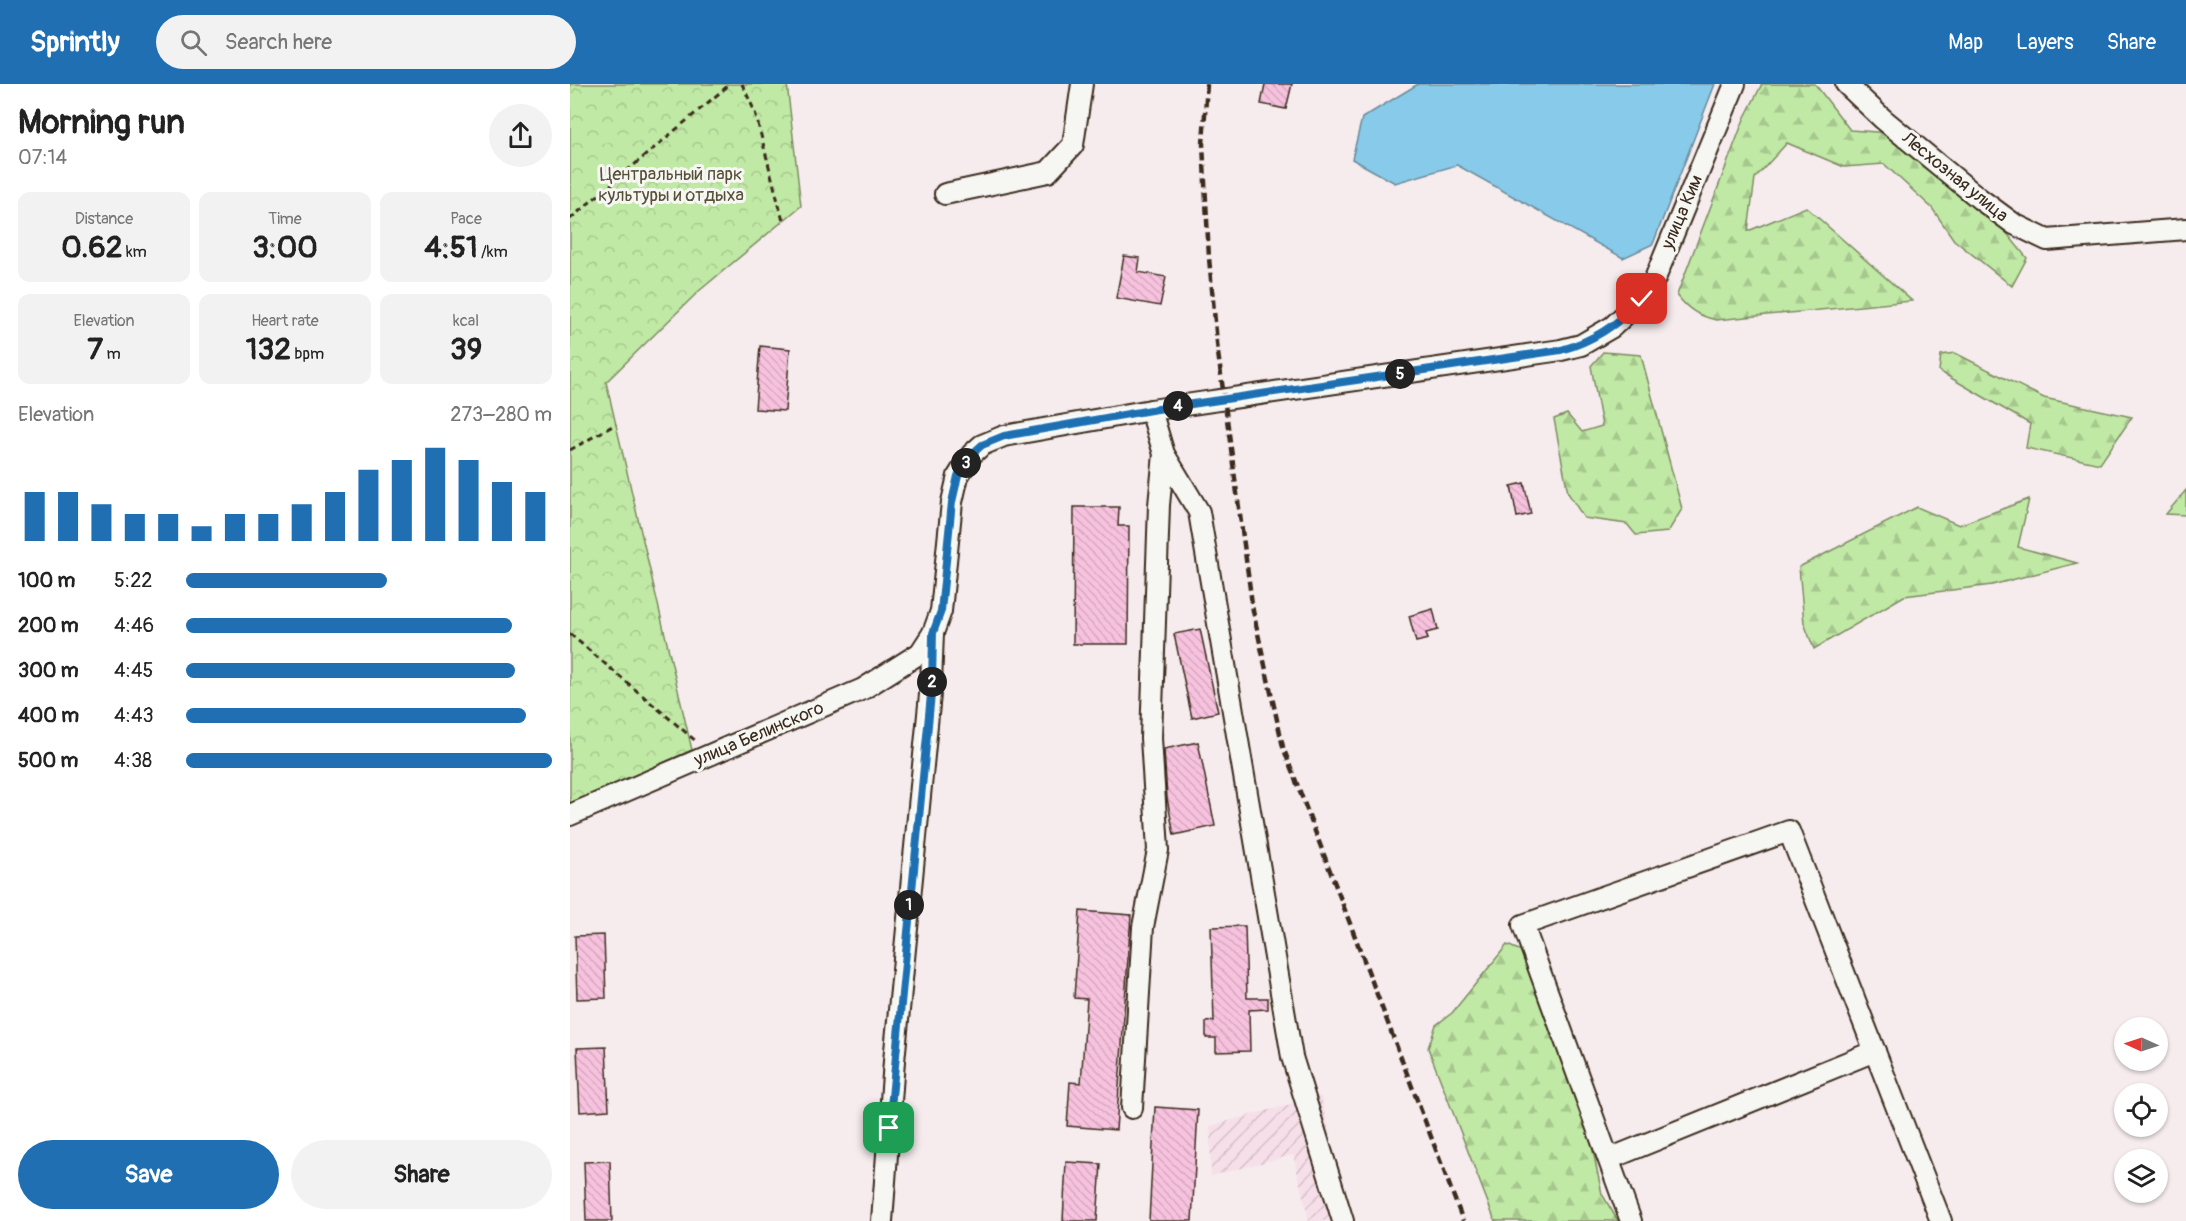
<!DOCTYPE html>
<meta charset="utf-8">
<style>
:root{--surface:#fff;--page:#f2f2f2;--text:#222;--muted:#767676;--accent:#1f6fb2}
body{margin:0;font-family:Pangolin,sans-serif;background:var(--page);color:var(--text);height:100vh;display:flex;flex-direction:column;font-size:22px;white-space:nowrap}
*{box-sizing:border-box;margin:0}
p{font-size:20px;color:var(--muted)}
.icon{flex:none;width:33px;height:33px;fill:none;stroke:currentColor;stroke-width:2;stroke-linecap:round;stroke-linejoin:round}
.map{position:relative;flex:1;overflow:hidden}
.sheet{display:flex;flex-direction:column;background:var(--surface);width:570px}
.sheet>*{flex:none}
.needle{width:39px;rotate:273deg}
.controls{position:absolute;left:1544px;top:933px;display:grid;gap:12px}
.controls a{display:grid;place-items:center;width:54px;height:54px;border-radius:50%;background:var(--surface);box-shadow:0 2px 4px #0004;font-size:30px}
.pin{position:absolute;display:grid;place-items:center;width:51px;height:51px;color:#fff;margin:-26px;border-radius:12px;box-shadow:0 3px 9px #0006}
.km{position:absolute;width:30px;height:30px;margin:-15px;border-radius:50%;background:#222;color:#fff;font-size:16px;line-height:30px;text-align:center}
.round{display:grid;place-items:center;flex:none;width:63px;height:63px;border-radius:32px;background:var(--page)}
.headline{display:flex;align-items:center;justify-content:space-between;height:102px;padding:0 18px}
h1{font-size:33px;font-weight:800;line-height:45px}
.stats{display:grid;grid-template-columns:repeat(3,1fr);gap:9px;height:102px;padding:6px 18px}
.stats div{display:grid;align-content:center;border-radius:12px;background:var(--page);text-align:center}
.stats b{font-size:30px;font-weight:800}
.stats small{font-size:16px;font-weight:400}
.stats p{font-size:16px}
.chart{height:168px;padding:12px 18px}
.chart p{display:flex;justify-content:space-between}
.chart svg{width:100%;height:108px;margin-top:6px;stroke:var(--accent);stroke-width:6}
.cta{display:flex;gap:12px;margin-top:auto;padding:12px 18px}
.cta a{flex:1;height:69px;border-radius:36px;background:var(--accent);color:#fff;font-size:24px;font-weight:800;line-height:69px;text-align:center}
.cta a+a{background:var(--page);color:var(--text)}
ul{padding:0 18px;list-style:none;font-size:20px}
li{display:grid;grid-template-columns:96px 72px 1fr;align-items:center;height:45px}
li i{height:15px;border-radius:8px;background:var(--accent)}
header{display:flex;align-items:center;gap:36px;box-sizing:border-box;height:84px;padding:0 30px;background:var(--accent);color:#fff}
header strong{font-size:28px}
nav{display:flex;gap:33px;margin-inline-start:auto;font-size:21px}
.search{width:420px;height:54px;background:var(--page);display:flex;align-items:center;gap:15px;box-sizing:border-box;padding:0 21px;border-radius:33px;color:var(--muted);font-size:22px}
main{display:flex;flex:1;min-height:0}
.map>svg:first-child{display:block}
.industrial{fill:url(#industrial-furrows)}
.forest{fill:url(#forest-firs);stroke:#7e8a62;stroke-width:1.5}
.park{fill:url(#park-crowns);stroke:#7e8a62;stroke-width:1.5}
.water{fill:#88cae9;stroke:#698a98;stroke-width:1.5}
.building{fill:url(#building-back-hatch);stroke:#3b2a1e;stroke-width:1.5}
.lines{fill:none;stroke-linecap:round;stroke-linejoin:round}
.minor-casing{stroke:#3b2a1e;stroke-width:24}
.path{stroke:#3b2a1e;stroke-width:3;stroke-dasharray:6 4.5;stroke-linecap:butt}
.minor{stroke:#f6f6f2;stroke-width:20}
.rail{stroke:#3b2a1e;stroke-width:4.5;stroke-dasharray:9 4.5;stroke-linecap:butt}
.route-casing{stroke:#fff;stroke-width:12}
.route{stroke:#1f6fb2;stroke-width:8}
.labels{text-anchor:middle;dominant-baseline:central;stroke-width:6;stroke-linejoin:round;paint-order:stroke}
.park-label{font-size:18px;fill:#565039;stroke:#f6f6f2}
.street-label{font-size:18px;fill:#3b2a1e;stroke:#f6f6f2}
</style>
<header>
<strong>Sprintly</strong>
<div class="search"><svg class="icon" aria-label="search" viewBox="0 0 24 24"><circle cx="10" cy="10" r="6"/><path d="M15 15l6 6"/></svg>Search here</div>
<nav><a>Map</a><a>Layers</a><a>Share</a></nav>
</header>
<main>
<section class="sheet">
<div class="headline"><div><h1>Morning run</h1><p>07:14</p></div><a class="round"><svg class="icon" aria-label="share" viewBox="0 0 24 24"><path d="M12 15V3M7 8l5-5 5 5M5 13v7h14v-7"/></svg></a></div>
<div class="stats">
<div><p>Distance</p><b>0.62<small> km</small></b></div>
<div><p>Time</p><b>3:00</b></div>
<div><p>Pace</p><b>4:51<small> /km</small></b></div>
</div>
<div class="stats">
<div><p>Elevation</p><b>7<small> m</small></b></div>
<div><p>Heart rate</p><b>132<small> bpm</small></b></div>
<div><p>kcal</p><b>39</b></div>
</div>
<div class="chart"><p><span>Elevation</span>273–280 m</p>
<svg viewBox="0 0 160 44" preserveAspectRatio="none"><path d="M5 44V24M15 44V24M25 44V29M35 44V33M45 44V33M55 44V38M65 44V33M75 44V33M85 44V29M95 44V24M105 44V15M115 44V11M125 44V6M135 44V11M145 44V20M155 44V24"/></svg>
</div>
<ul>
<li><b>100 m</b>5:22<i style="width:55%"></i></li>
<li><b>200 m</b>4:46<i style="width:89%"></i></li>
<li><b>300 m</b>4:45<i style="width:90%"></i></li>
<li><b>400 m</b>4:43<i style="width:93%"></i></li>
<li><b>500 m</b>4:38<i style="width:100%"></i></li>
</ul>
<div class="cta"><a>Save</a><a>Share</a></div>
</section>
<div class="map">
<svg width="1616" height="1137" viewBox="0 0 1616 1137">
<defs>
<pattern id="industrial-furrows" width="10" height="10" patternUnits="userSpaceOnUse" patternTransform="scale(1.5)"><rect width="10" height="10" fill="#f6dfe9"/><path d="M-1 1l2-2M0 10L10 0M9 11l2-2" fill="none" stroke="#d4c0c7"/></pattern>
<pattern id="forest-firs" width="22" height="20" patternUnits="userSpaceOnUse" patternTransform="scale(1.5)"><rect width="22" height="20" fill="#c0e9a5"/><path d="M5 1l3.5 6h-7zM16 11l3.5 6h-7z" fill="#a6c88e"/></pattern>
<pattern id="park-crowns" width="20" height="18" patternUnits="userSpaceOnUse" patternTransform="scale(1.5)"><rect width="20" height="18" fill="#c0e9a5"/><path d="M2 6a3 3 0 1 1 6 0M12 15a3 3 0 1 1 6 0" fill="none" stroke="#a6c88e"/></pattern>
<pattern id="building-back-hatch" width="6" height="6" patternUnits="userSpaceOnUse" patternTransform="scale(1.5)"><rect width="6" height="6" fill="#f7c2de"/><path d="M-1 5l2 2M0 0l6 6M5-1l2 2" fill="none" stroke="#d5a7be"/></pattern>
</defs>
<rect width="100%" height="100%" fill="#f6ecee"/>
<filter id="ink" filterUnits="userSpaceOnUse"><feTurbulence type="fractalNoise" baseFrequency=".0167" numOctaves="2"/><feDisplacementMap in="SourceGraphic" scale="12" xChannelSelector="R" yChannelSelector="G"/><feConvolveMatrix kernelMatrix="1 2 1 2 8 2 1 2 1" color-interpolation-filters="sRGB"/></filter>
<g filter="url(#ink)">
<path class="industrial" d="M751,1012L780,1137H739L723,1071L641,1092L640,1042Z"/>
<g class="forest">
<path d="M1192,0H1245L1280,46L1320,49L1422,131L1457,174L1442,202L1384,156L1362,124L1314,80L1274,83L1217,59L1185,94L1178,147L1236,123L1342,217L1146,236C1129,232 1118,226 1107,211L1174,35Z"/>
<path d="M1033,268L1071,271L1112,425L1098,448L1066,451L1057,440L1014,434L998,409L984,335L997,330L1012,348L1032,342L1021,282Z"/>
<path d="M1385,269L1474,314L1562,333L1530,380L1456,364L1460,340L1369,287L1371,271Z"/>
<path d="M1616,406V431L1596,430Z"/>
<path d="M1459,415L1448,463L1507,479L1422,501L1334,512L1244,565L1234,539L1229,483L1347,423L1389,441Z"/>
<path d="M937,861L954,868L1018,1043L1032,1110L1048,1137H925L858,964L866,941L882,929Z"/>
</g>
<path class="park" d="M0,0H217L231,122L129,207L36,298L122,666L0,721Z"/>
<path class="water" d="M848,0H1145L1083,160L1053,174L887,81L825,99L782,75L792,34Z"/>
<g class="building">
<path d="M695,0H722L716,25L691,20Z"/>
<path d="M554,172L570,174L568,188L596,193L590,222L546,214Z"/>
<path d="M190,262L220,265L215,327L185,325Z"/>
<path d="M954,399L961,430L947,433L941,402Z"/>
<path d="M504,423H549L548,442H559L558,560H503Z"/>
<path d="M863,525L868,546L856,549L858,555L846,558L839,532Z"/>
<path d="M630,545L648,628L622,634L604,550Z"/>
<path d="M628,658L645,742L604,751L597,714L594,665Z"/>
<path d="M510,827L561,831L546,1046L497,1042L500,998L511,999L517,915L504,914Z"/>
<path d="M675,842L677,914H698V925L679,926L680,967L646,968V954H636V938L644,937L641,843Z"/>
<path d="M34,851L36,914L7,915L5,852Z"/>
<path d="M36,963L39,1026L10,1028L7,964Z"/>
<path d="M585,1023L628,1026L622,1137H579Z"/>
<path d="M40,1077L42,1137H16L14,1078Z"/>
<path d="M496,1078L531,1080L527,1137H493Z"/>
</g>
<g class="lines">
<defs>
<g id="minor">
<path d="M1276,0L1313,35L1410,115L1444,140L1477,156L1616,145"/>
<path d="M375,110L478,88L503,61L512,0"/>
<path d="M581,326L594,370L629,428L722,973L773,1137"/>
<path d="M0,731L293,605L350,569L363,549"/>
<path d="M562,1024L573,843L588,766L581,654L589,421L594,370"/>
<path d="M1039,1075L1305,967"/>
<path d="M312,1137L324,977L361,600L363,549L371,527L382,418L388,392L402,370L412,361L434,352L581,326L991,266L1011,261L1042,243L1072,215L1084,197L1165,0"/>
<path d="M1061,1137L953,841L1219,747L1371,1137"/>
</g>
</defs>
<use href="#minor" class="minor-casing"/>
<g class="path">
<path d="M172,0L185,28L213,137"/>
<path d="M0,135L160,0"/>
<path d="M0,366L46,340"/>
<path d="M0,550L127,658"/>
</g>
<use href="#minor" class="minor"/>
<path class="rail" d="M637,0L633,60L639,174L648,269L683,527L713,663L893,1137"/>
</g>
</g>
<g class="lines" filter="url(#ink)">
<defs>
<path id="route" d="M319,1044L362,600L363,549L371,527L382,418L388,392L402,370L412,361L434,352L581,326L991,266C1024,257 1049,240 1072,215"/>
</defs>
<use href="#route" class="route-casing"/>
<use href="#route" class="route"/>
</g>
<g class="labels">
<g class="park-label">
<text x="101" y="90">Центральный парк<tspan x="101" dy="21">культуры и отдыха</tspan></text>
</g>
<g class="street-label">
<text transform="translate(1385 93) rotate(39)">Лесхозная улица</text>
<text transform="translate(1112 128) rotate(-67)">улица Ким</text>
<text transform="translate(189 650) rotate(-23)">улица Белинского</text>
</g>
</g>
</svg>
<div class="controls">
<a><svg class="needle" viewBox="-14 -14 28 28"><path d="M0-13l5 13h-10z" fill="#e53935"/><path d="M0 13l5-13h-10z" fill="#767676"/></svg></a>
<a><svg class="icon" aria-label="locate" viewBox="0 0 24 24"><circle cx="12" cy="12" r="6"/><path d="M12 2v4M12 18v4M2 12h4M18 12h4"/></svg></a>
<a><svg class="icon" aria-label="layers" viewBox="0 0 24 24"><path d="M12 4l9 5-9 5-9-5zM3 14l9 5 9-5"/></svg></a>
</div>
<div class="pin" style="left:319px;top:1044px;background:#1e9e55"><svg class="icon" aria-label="arrive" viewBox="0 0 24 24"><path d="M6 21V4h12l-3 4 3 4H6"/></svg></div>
<div class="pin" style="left:1072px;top:215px;background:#d93025"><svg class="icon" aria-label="check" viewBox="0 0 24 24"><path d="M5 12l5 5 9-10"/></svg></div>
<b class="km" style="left:339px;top:821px">1</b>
<b class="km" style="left:362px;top:598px">2</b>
<b class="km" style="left:396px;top:379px">3</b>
<b class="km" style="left:608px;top:322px">4</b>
<b class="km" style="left:830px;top:290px">5</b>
</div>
</main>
